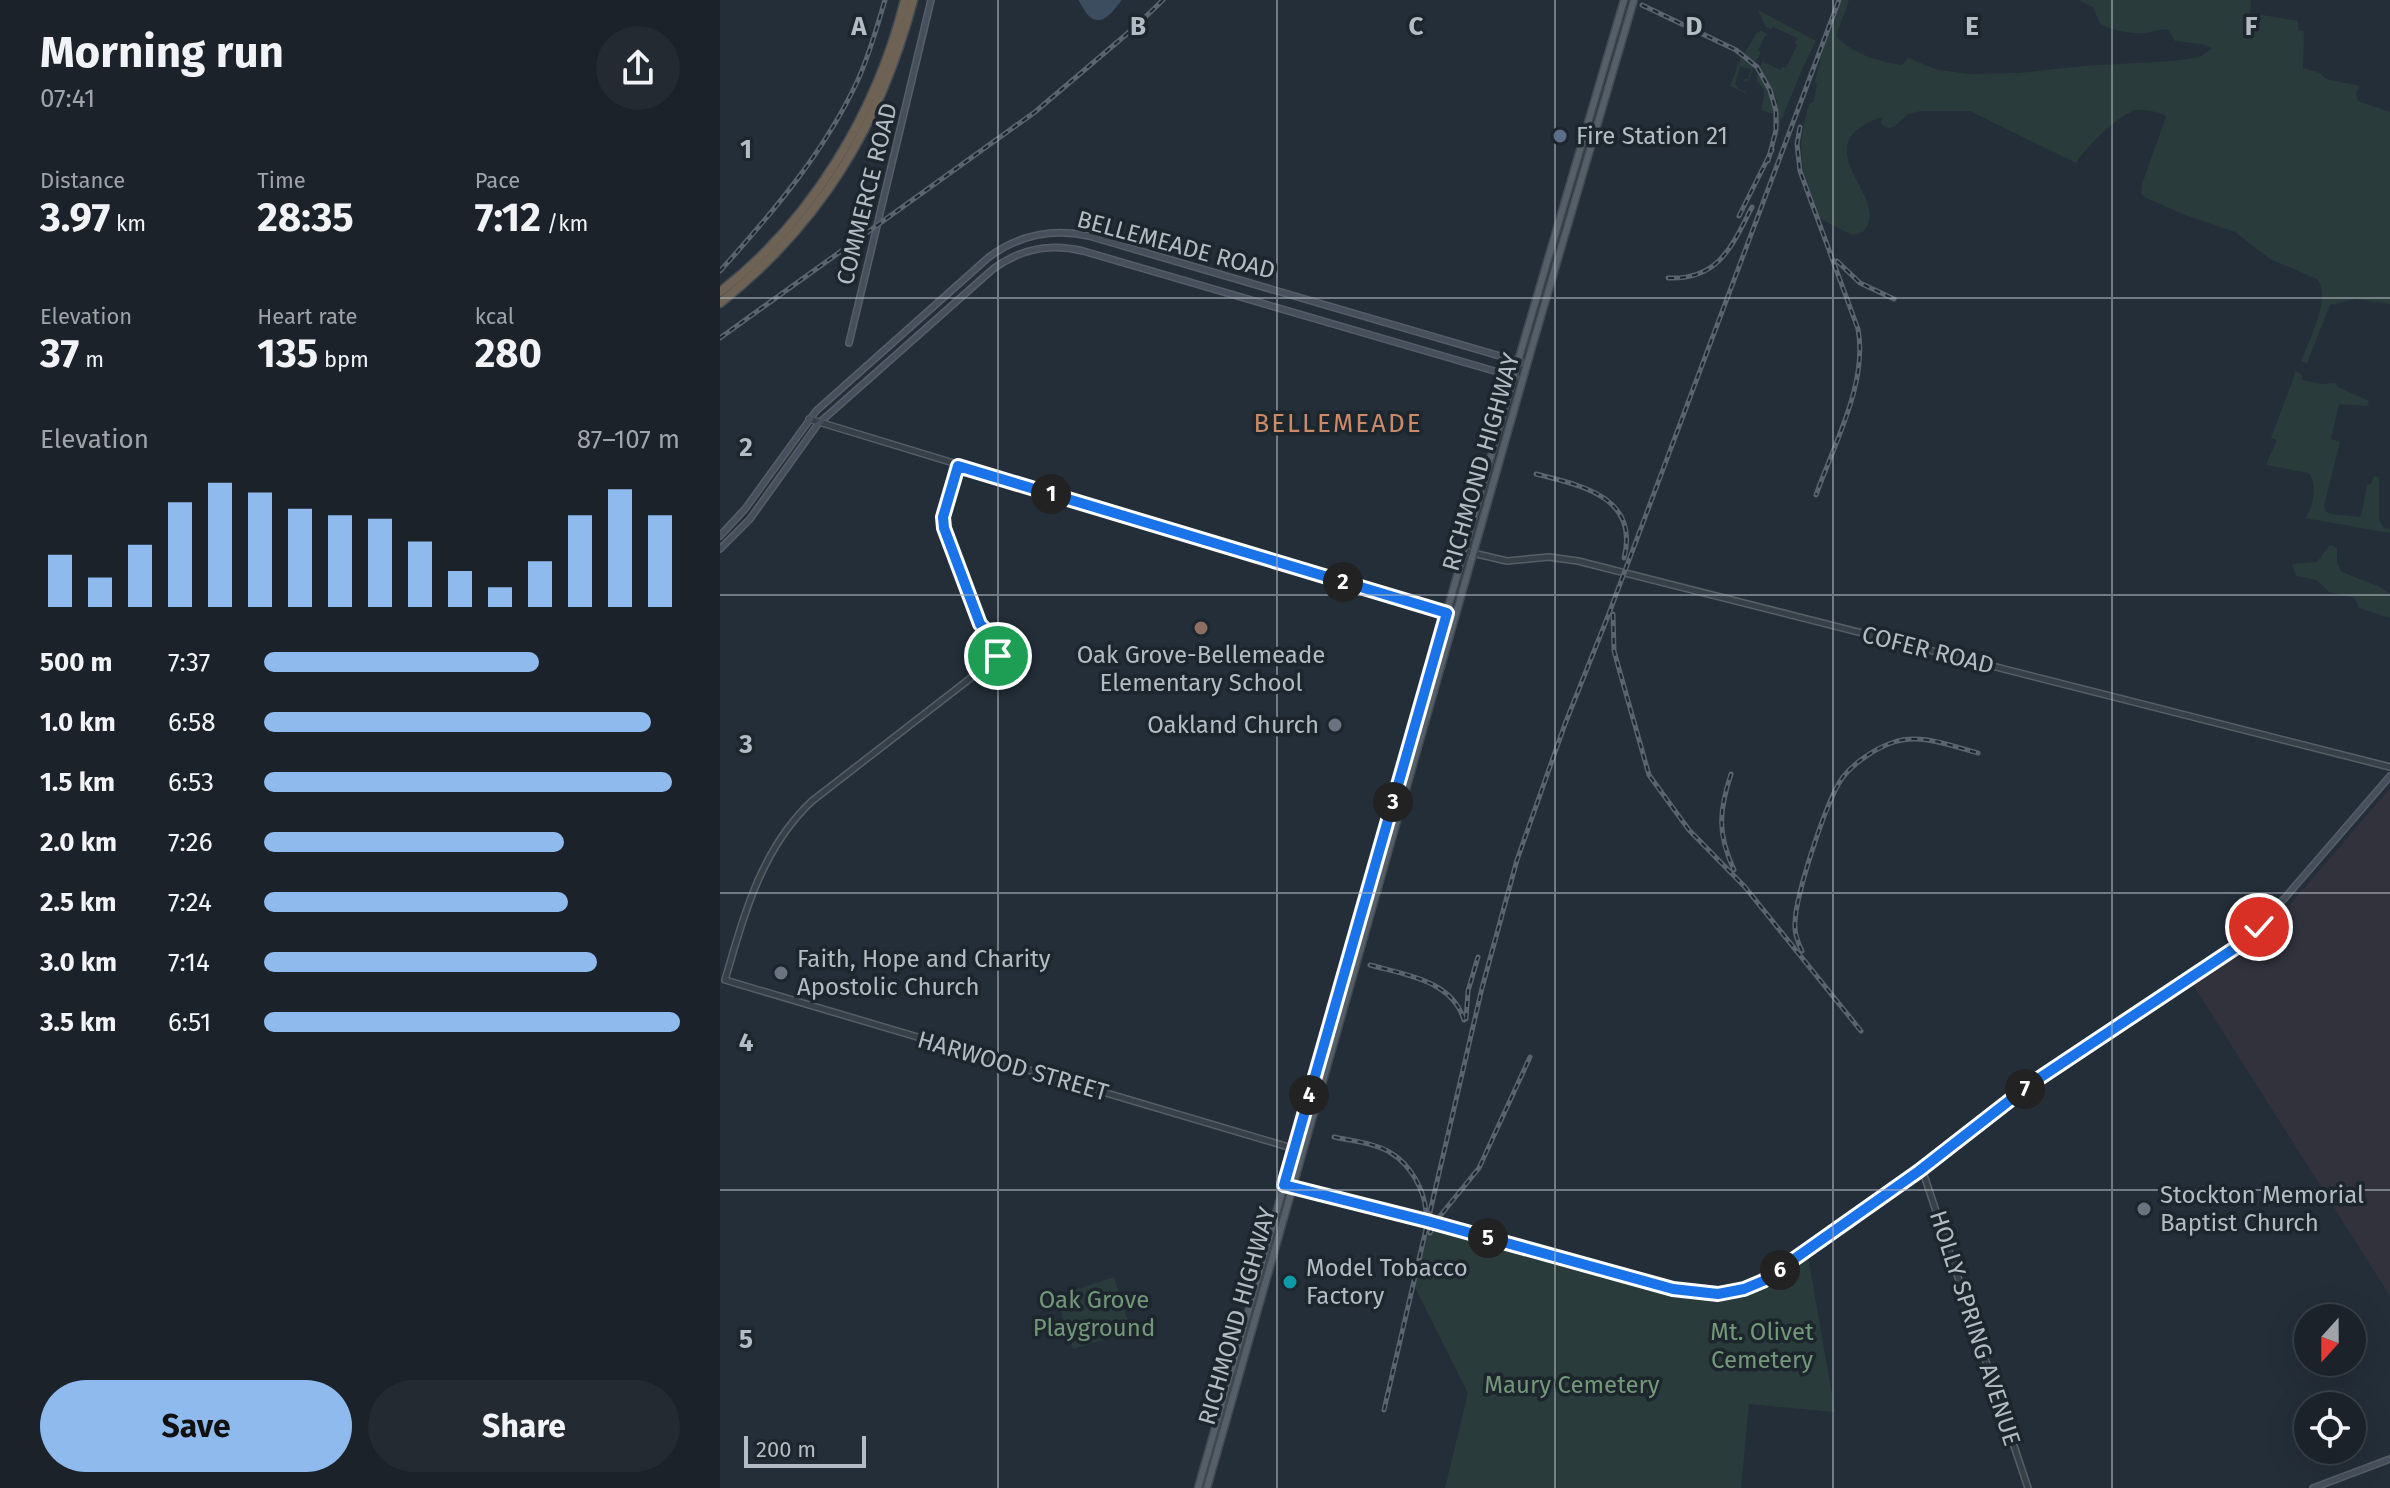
<!DOCTYPE html>
<meta charset="utf-8">
<style>
:root{--surface:#1b222a;--page:#242a32;--text:#f1f3f6;--muted:#a0a4a8;--line:#393f47;--accent:#8fbaed}
body{margin:0;font-family:"Fira Sans",sans-serif;background:var(--page);color:var(--text);height:100vh;display:flex;flex-direction:column;font-size:30px;white-space:nowrap}
*{box-sizing:border-box;margin:0}
p{font-size:26px;color:var(--muted)}
.icon{flex:none;width:44px;height:44px;fill:none;stroke:currentColor;stroke-width:2;stroke-linecap:round;stroke-linejoin:round}
.map{position:relative;flex:1;overflow:hidden}
.side{display:flex;flex-direction:column;background:var(--surface);width:720px}
.side>*{flex:none}
.needle{width:52px;rotate:201deg}
.fabs{position:absolute;left:1574px;top:1304px;display:grid;gap:16px}
.fabs a{display:grid;place-items:center;width:72px;height:72px;border-radius:50%;background:var(--surface);box-shadow:0 8px 32px #0002,0 0 0 2px var(--line);font-size:40px}
.scale{position:absolute;left:24px;bottom:20px;width:122px;box-sizing:border-box;padding-left:8px;border:4px solid #b3bbc4;border-top:0;font-size:22px;line-height:28px;white-space:nowrap;color:#b3bbc4;-webkit-text-stroke:6px #1d252d;paint-order:stroke}
.pin{position:absolute;display:grid;place-items:center;width:68px;height:68px;color:#fff;margin:-34px;border:4px solid #fff;border-radius:50%;box-shadow:0 2px 8px #0007}
.km{position:absolute;width:40px;height:40px;margin:-20px;border-radius:50%;background:#222;color:#fff;font-size:22px;line-height:40px;text-align:center}
.round{display:grid;place-items:center;flex:none;width:84px;height:84px;border-radius:42px;background:var(--page)}
.headline{display:flex;align-items:center;justify-content:space-between;height:136px;padding:0 40px}
h1{font-size:44px;font-weight:700;line-height:60px}
.stats{display:grid;grid-template-columns:repeat(3,1fr);gap:12px;height:136px;padding:8px 40px}
.stats div{display:grid;align-content:center}
.stats b{font-size:40px;font-weight:700}
.stats small{font-size:22px;font-weight:400}
.stats p{font-size:22px}
.chart{height:224px;padding:16px 40px}
.chart p{display:flex;justify-content:space-between}
.chart svg{width:100%;height:144px;margin-top:8px;stroke:var(--accent);stroke-width:6}
.action{display:flex;gap:16px;margin-top:auto;padding:16px 40px}
.action a{flex:1;height:92px;border-radius:48px;background:var(--accent);color:#111;font-size:32px;font-weight:700;line-height:92px;text-align:center}
.action a+a{background:var(--page);color:var(--text)}
ul{padding:0 40px;list-style:none;font-size:26px}
li{display:grid;grid-template-columns:128px 96px 1fr;align-items:center;height:60px}
li i{height:20px;border-radius:10px;background:var(--accent)}
main{display:flex;flex:1;min-height:0}
.map>svg:first-child{display:block}
.medical{fill:#32323d}
.green{fill:#293c3b}
.water{fill:#3b4d5f}
.lines{fill:none;stroke-linecap:round;stroke-linejoin:round}
.tertiary-casing{stroke:#565e66;stroke-width:8}
.secondary-casing{stroke:#565e66;stroke-width:8}
.primary-casing{stroke:#414951;stroke-width:9}
.motorway-casing{stroke:#434b53;stroke-width:11}
.tertiary{stroke:#374048;stroke-width:5}
.secondary{stroke:#464f5b;stroke-width:5}
.primary{stroke:#565f68;stroke-width:6}
.motorway{stroke:#6e6255;stroke-width:8}
.rail-casing{stroke:#5a646f;stroke-width:5}
.rail{stroke:#1d252d;stroke-width:2;stroke-dasharray:6;stroke-linecap:butt}
.route-casing{stroke:#fff;stroke-width:16}
.route{stroke:#1a73e8;stroke-width:10}
.grid{fill:none;stroke:#b3bbc4;stroke-width:2;stroke-opacity:0.55}
.service-dot{fill:#5c6f8a;stroke:#1d252d;stroke-width:3}
.education-dot{fill:#8d6e63;stroke:#1d252d;stroke-width:3}
.worship-dot{fill:#6b7280;stroke:#1d252d;stroke-width:3}
.culture-dot{fill:#0f9aa8;stroke:#1d252d;stroke-width:3}
.labels{text-anchor:middle;dominant-baseline:central;stroke-width:7;stroke-linejoin:round;paint-order:stroke}
.poi-label{font-size:24px;fill:#b3bbc4;stroke:#1d252d;text-anchor:start}
.street-label{font-size:24px;fill:#b3bbc4;stroke:#1d252d}
.park-label{font-size:24px;fill:#739879;stroke:#1d252d}
.neighbourhood-label{font-size:26px;letter-spacing:2px;fill:#c98b69;stroke:#1d252d}
.grid-label{font-size:26px;text-anchor:middle;font-weight:bold;fill:#b3bbc4;stroke:#1d252d;stroke-width:7;stroke-linejoin:round;paint-order:stroke}
</style>
<main>
<section class="side">
<div class="headline"><div><h1>Morning run</h1><p>07:41</p></div><a class="round"><svg class="icon" aria-label="share" viewBox="0 0 24 24"><path d="M12 15V3M7 8l5-5 5 5M5 13v7h14v-7"/></svg></a></div>
<div class="stats">
<div><p>Distance</p><b>3.97<small> km</small></b></div>
<div><p>Time</p><b>28:35</b></div>
<div><p>Pace</p><b>7:12<small> /km</small></b></div>
</div>
<div class="stats">
<div><p>Elevation</p><b>37<small> m</small></b></div>
<div><p>Heart rate</p><b>135<small> bpm</small></b></div>
<div><p>kcal</p><b>280</b></div>
</div>
<div class="chart"><p><span>Elevation</span>87–107 m</p>
<svg viewBox="0 0 160 44" preserveAspectRatio="none"><path d="M5 44V28M15 44V35M25 44V25M35 44V12M45 44V6M55 44V9M65 44V14M75 44V16M85 44V17M95 44V24M105 44V33M115 44V38M125 44V30M135 44V16M145 44V8M155 44V16"/></svg>
</div>
<ul>
<li><b>500 m</b>7:37<i style="width:66%"></i></li>
<li><b>1.0 km</b>6:58<i style="width:93%"></i></li>
<li><b>1.5 km</b>6:53<i style="width:98%"></i></li>
<li><b>2.0 km</b>7:26<i style="width:72%"></i></li>
<li><b>2.5 km</b>7:24<i style="width:73%"></i></li>
<li><b>3.0 km</b>7:14<i style="width:80%"></i></li>
<li><b>3.5 km</b>6:51<i style="width:100%"></i></li>
</ul>
<div class="action"><a>Save</a><a>Share</a></div>
</section>
<div class="map">
<svg width="1670" height="1488" viewBox="0 0 1670 1488">
<rect width="100%" height="100%" fill="#242e38"/>
<path class="medical" d="M1670,788V1296L1472,983L1544,935Z"/>
<g class="green">
<path d="M1122,0H1129L1116,36C1131,53 1159,62 1182,65L1188,58L1218,70L1250,74L1299,73L1364,66L1454,61L1480,57L1492,48L1481,44L1455,41L1449,30C1439,28 1434,32 1424,33C1411,34 1391,30 1380,24L1373,7L1358,0H1531L1530,13L1578,21V30L1584,31L1583,68L1600,73L1606,79L1640,86L1636,93L1638,101L1670,112V304L1635,299L1610,305L1587,363L1581,361C1589,341 1612,296 1597,279L1550,259L1515,232L1465,215L1424,197L1421,193L1422,184L1446,117L1443,114C1435,112 1426,109 1418,110C1401,111 1364,149 1356,163L1250,111H1201L1188,114L1175,126L1168,128L1161,124L1162,117C1082,144 1166,194 1147,226C1144,233 1139,234 1132,235L1099,218C1081,171 1075,154 1089,104L1094,102L1097,84L1095,81L1103,50Z"/>
<path d="M1038,10L1096,41L1083,67L1057,131V100L1039,69L1044,58V62L1060,70L1062,67L1066,68L1077,45L1075,43L1077,38L1053,27L1051,29L1045,26Z"/>
<path d="M1041,30L1048,35L1045,36L1038,50L1041,52L1035,63L1024,54L1036,34Z"/>
<path d="M1021,58L1033,67L1028,84V80L1023,82L1025,79H1028L1031,69L1020,66L1015,84L1019,89L1025,91L1027,88L1025,93L1010,86Z"/>
<path d="M1038,74L1051,96L1055,114L1041,110C1044,99 1048,87 1036,82Z"/>
<path d="M1576,371L1582,375V380L1601,384L1615,383L1618,387L1649,401L1647,406L1619,404L1611,439L1620,442L1604,506L1605,511L1611,514L1641,517L1647,485L1651,484L1654,476L1659,477V520L1664,528L1670,529V533L1585,518C1594,507 1597,484 1589,473L1546,465L1557,440L1551,438Z"/>
<path d="M1610,545L1617,548V563L1622,572L1660,587L1670,594V618L1639,608L1635,598L1609,592L1597,580L1576,576L1572,564L1597,562Z"/>
<path d="M708,1221L947,1288C1018,1297 1029,1289 1087,1250L1115,1412L1029,1404L1021,1488H725L748,1393L694,1285Z"/>
<path d="M394,1277L411,1331L353,1349L336,1296Z"/>
</g>
<path class="water" d="M358,0H402C395,8 383,28 370,17C365,13 362,5 358,0Z"/>
<g class="lines">
<defs>
<g id="tertiary">
<path d="M89,419L736,616"/>
<path d="M238,466L223,517L224,528L260,624L278,641L280,651L274,660L92,801C41,849 24,915 5,980L582,1151"/>
<path d="M744,551L787,561L829,557L858,561L1670,767"/>
<path d="M1202,1169L1308,1488"/>
</g>
<g id="secondary">
<path d="M129,343L211,0"/>
<path d="M0,536L25,509L96,411L269,257C299,235 333,228 369,236L807,364"/>
<path d="M0,549L30,519L98,424L273,269C300,249 330,243 363,251L795,377"/>
<path d="M564,1185L707,1221L953,1289L998,1294L1024,1289L1043,1281L1199,1171L1312,1083L1518,946L1564,899L1670,776"/>
<path d="M1593,1488L1670,1459"/>
</g>
<g id="primary">
<path d="M478,1488L798,361L904,0"/>
<path d="M487,1488L812,347L914,0"/>
</g>
<g id="motorway">
<path d="M0,292C92,221 157,112 185,0"/>
<path d="M0,303C102,222 160,124 193,0"/>
</g>
</defs>
<use href="#tertiary" class="tertiary-casing"/>
<use href="#secondary" class="secondary-casing"/>
<use href="#primary" class="primary-casing"/>
<use href="#motorway" class="motorway-casing"/>
<use href="#tertiary" class="tertiary"/>
<use href="#secondary" class="secondary"/>
<use href="#primary" class="primary"/>
<use href="#motorway" class="motorway"/>
<defs>
<g id="rail">
<path d="M922,5L1016,50L1037,67L1050,90L1056,111V130L1048,161"/>
<path d="M1080,127L1077,144L1080,171L1138,329C1148,383 1114,444 1096,495"/>
<path d="M1019,216L1052,150"/>
<path d="M1117,261L1140,283L1174,299"/>
<path d="M0,271C53,212 103,154 137,82C149,56 157,27 165,0"/>
<path d="M948,278C999,280 1012,246 1032,207"/>
<path d="M0,338L315,112L415,27L443,0"/>
<path d="M816,474C859,485 920,496 904,558"/>
<path d="M893,614L894,651L929,775L969,830L1025,887L1141,1031"/>
<path d="M1011,774C999,811 997,833 1014,870"/>
<path d="M1082,951C1078,943 1074,931 1075,922C1076,894 1107,798 1123,777C1135,762 1156,748 1174,742C1201,733 1231,746 1258,753"/>
<path d="M650,965C685,975 732,980 744,1020"/>
<path d="M746,1019L748,991L758,957"/>
<path d="M614,1137C632,1141 656,1143 671,1153C691,1165 705,1191 706,1213"/>
<path d="M710,1233L720,1216L759,1168L810,1057"/>
<path d="M664,1410L762,988L797,860L845,724L888,616L1119,0"/>
</g>
</defs>
<use href="#rail" class="rail-casing"/>
<use href="#rail" class="rail"/>
</g>
<g class="lines">
<defs>
<path id="route" d="M278,656L280,645L260,624L224,528L223,517L238,466L727,613L564,1185L707,1221L953,1289L998,1294L1024,1289L1043,1281L1199,1171L1312,1083L1518,946L1539,927"/>
</defs>
<use href="#route" class="route-casing"/>
<use href="#route" class="route"/>
</g>
<path class="grid" d="M278,0V1488M557,0V1488M835,0V1488M1113,0V1488M1392,0V1488M0,298H1670M0,595H1670M0,893H1670M0,1190H1670"/>
<circle class="service-dot" cx="840" cy="136" r="8"/>
<circle class="education-dot" cx="481" cy="628" r="8"/>
<g class="worship-dot">
<circle cx="615" cy="725" r="8"/>
<circle cx="61" cy="973" r="8"/>
<circle cx="1424" cy="1209" r="8"/>
</g>
<circle class="culture-dot" cx="570" cy="1282" r="8"/>
<g class="labels">
<g class="poi-label">
<text x="856" y="136">Fire Station 21</text>
<text x="481" y="655" text-anchor="middle">Oak Grove-Bellemeade<tspan x="481" dy="28">Elementary School</tspan></text>
<text x="599" y="725" text-anchor="end">Oakland Church</text>
<text x="77" y="959">Faith, Hope and Charity<tspan x="77" dy="28">Apostolic Church</tspan></text>
<text x="1440" y="1195">Stockton Memorial<tspan x="1440" dy="28">Baptist Church</tspan></text>
<text x="586" y="1268">Model Tobacco<tspan x="586" dy="28">Factory</tspan></text>
</g>
<g class="street-label">
<text transform="translate(147 194) rotate(-76)">COMMERCE ROAD</text>
<text transform="translate(456 245) rotate(15)">BELLEMEADE ROAD</text>
<text transform="translate(761 462) rotate(-74)">RICHMOND HIGHWAY</text>
<text transform="translate(1208 650) rotate(14)">COFER ROAD</text>
<text transform="translate(293 1066) rotate(16)">HARWOOD STREET</text>
<text transform="translate(517 1316) rotate(-74)">RICHMOND HIGHWAY</text>
<text transform="translate(1255 1328) rotate(72)">HOLLY SPRING AVENUE</text>
</g>
<g class="park-label">
<text x="374" y="1300">Oak Grove<tspan x="374" dy="28">Playground</tspan></text>
<text x="1042" y="1332">Mt. Olivet<tspan x="1042" dy="28">Cemetery</tspan></text>
<text x="852" y="1385">Maury Cemetery</text>
</g>
<g class="neighbourhood-label">
<text x="618" y="423">BELLEMEADE</text>
</g>
</g>
<g class="grid-label">
<text x="139" y="35">A</text>
<text x="418" y="35">B</text>
<text x="696" y="35">C</text>
<text x="974" y="35">D</text>
<text x="1252" y="35">E</text>
<text x="1531" y="35">F</text>
<text x="26" y="158">1</text>
<text x="26" y="456">2</text>
<text x="26" y="753">3</text>
<text x="26" y="1051">4</text>
<text x="26" y="1348">5</text>
</g>
</svg>
<div class="fabs">
<a><svg class="needle" viewBox="-14 -14 28 28"><path d="M0-13l5 13h-10z" fill="#e53935"/><path d="M0 13l5-13h-10z" fill="#a0a4a8"/></svg></a>
<a><svg class="icon" aria-label="locate" viewBox="0 0 24 24"><circle cx="12" cy="12" r="6"/><path d="M12 2v4M12 18v4M2 12h4M18 12h4"/></svg></a>
</div>
<div class="scale">200 m</div>
<div class="pin" style="left:278px;top:656px;background:#1e9e55"><svg class="icon" aria-label="arrive" viewBox="0 0 24 24"><path d="M6 21V4h12l-3 4 3 4H6"/></svg></div>
<div class="pin" style="left:1539px;top:927px;background:#d93025"><svg class="icon" aria-label="check" viewBox="0 0 24 24"><path d="M5 12l5 5 9-10"/></svg></div>
<b class="km" style="left:331px;top:494px">1</b>
<b class="km" style="left:623px;top:582px">2</b>
<b class="km" style="left:673px;top:802px">3</b>
<b class="km" style="left:589px;top:1095px">4</b>
<b class="km" style="left:768px;top:1238px">5</b>
<b class="km" style="left:1060px;top:1270px">6</b>
<b class="km" style="left:1305px;top:1089px">7</b>
</div>
</main>
